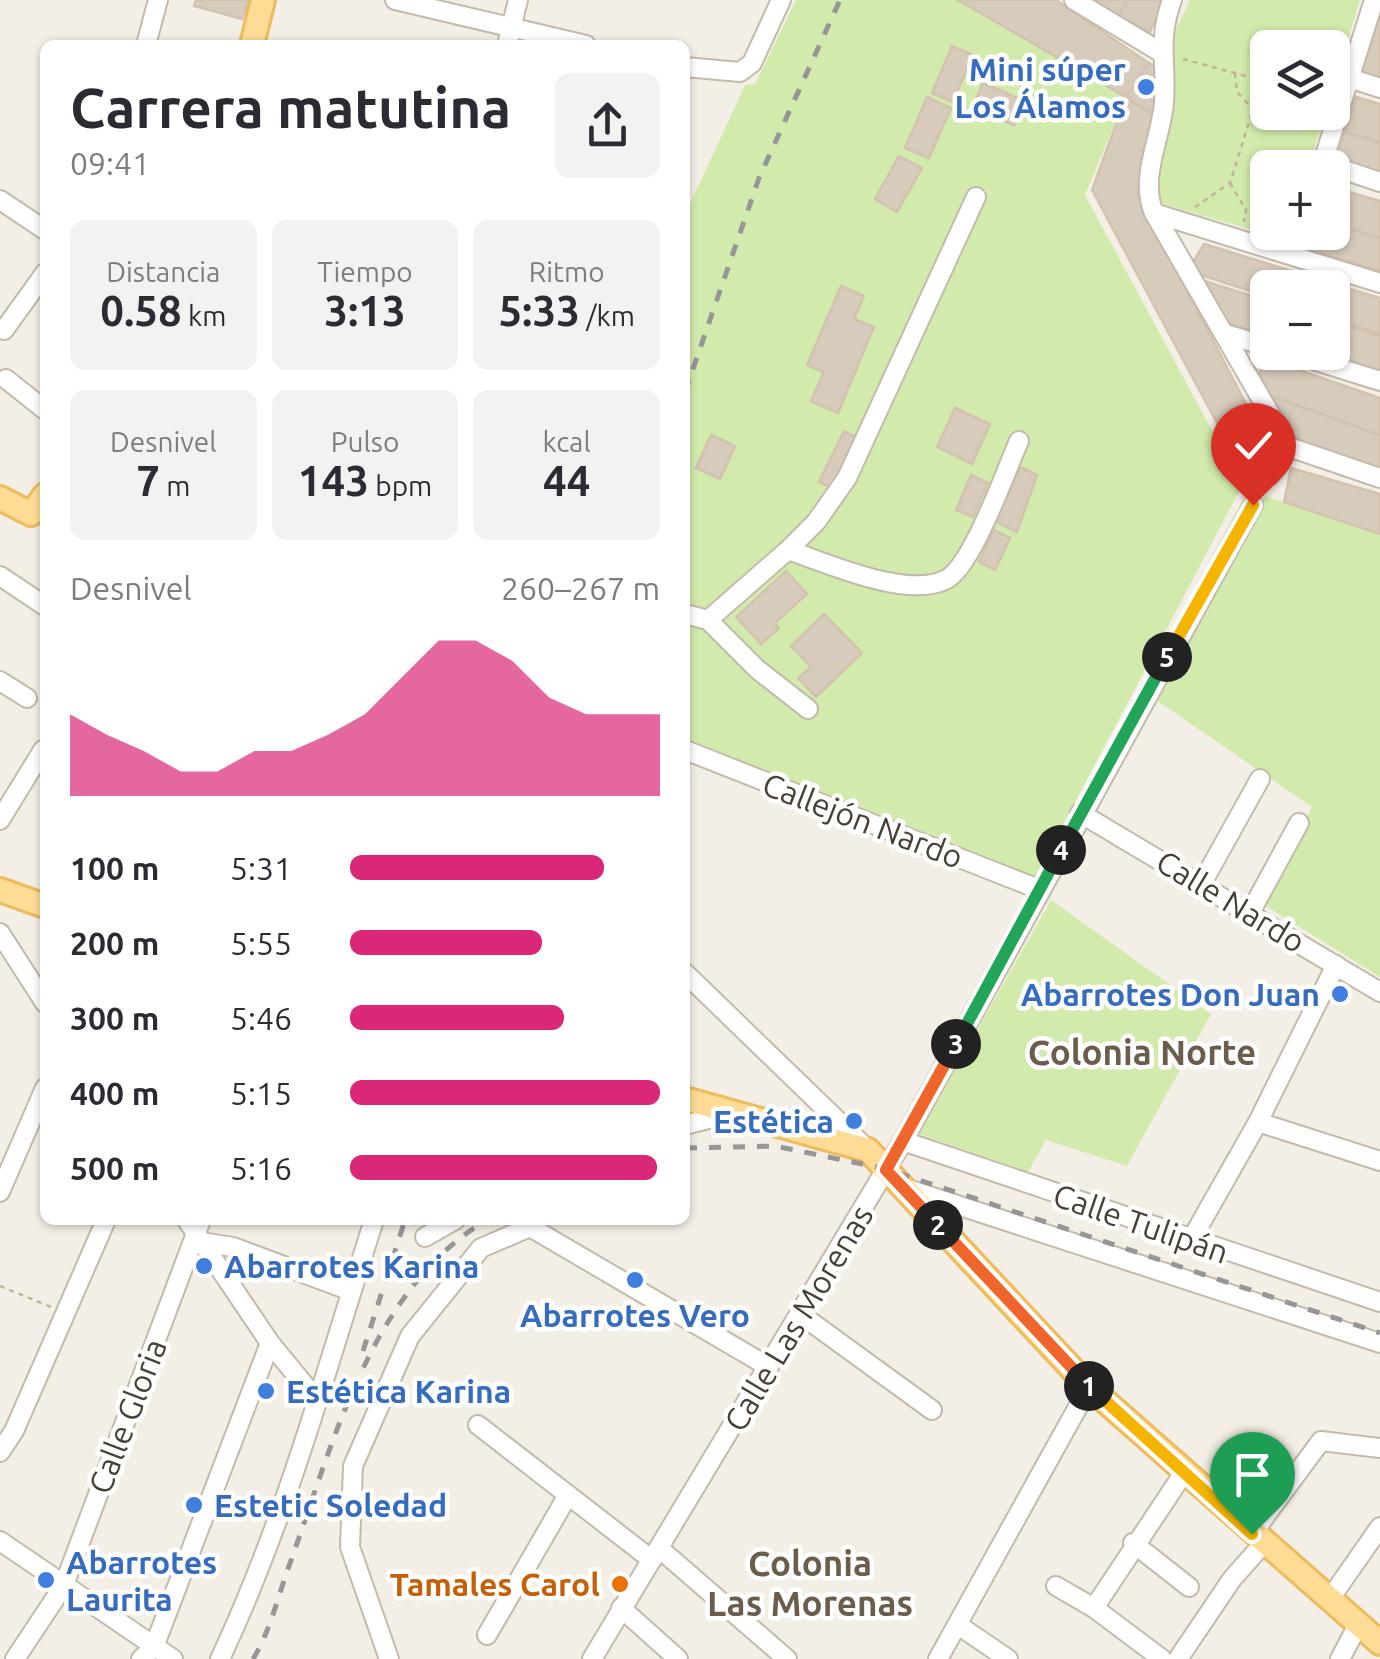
<!DOCTYPE html>
<html lang="es">
<meta charset="utf-8">
<style>
:root{--surface:#fff;--page:#f2f2f3;--text:#2b2b33;--muted:#7c7c81;--accent:#db2777}
body{margin:0;font-family:Ubuntu,sans-serif;background:var(--page);color:var(--text);height:100vh;display:flex;flex-direction:column;font-size:38px;white-space:nowrap}
*{box-sizing:border-box;margin:0}
p{font-size:32px;color:var(--muted)}
.icon{flex:none;width:55px;height:55px;fill:none;stroke:currentColor;stroke-width:2;stroke-linecap:round;stroke-linejoin:round}
.map{position:relative;flex:1;overflow:hidden}
.sheet{position:absolute;left:40px;top:40px;width:650px;height:1185px;display:flex;flex-direction:column;background:var(--surface);border-radius:15px;box-shadow:0 2px 8px #0004}
.sheet>*{flex:none}
.fabs{position:absolute;left:1250px;top:30px;display:grid;gap:20px}
.fabs a{display:grid;place-items:center;width:100px;height:100px;border-radius:15px;background:var(--surface);box-shadow:0 2px 8px #0004;font-size:50px}
.pin{position:absolute;display:grid;place-items:center;width:85px;height:85px;color:#fff;margin:-102px -42px;border-radius:50% 50% 50% 0;rotate:-45deg;box-shadow:0 0 10px #0007}
.pin .icon{rotate:45deg}
.km{position:absolute;width:50px;height:50px;margin:-25px;border-radius:50%;background:#222;color:#fff;font-size:28px;line-height:50px;text-align:center}
.round{display:grid;place-items:center;flex:none;width:105px;height:105px;border-radius:15px;background:var(--page)}
.head{display:flex;align-items:center;justify-content:space-between;height:170px;padding:0 30px}
h1{font-size:55px;font-weight:700;line-height:75px}
.figures{display:grid;grid-template-columns:repeat(3,1fr);gap:15px;height:170px;padding:10px 30px}
.figures div{display:grid;align-content:center;border-radius:15px;background:var(--page);text-align:center}
.figures b{font-size:42px;font-weight:700}
.figures small{font-size:28px;font-weight:400}
.figures p{font-size:28px}
.chart{height:280px;padding:20px 30px}
.chart p{display:flex;justify-content:space-between}
.chart svg{width:100%;height:180px;margin-top:10px;fill:var(--accent);opacity:.7}
ul{padding:0 30px;list-style:none;font-size:32px}
li{display:grid;grid-template-columns:160px 120px 1fr;align-items:center;height:75px}
li i{height:25px;border-radius:12px;background:var(--accent)}
.map>svg:first-child{display:block}
.green{fill:#d2ebac}
.building{fill:#d7cbbb;stroke:#d2c2ae;stroke-width:2.5}
.lines{fill:none;stroke-linecap:round;stroke-linejoin:round}
.minor-casing{stroke:#c3baab;stroke-width:22}
.major-casing{stroke:#ecbb5d;stroke-width:28}
.path{stroke:#c3b298;stroke-width:2.5;stroke-dasharray:5 5;stroke-linecap:butt}
.minor{stroke:#fff;stroke-width:18}
.major{stroke:#ffdc95;stroke-width:22}
.rail{stroke:#969696;stroke-width:5;stroke-dasharray:12 12;stroke-linecap:butt}
.split-1-casing{stroke:#fff;stroke-width:20}
.split-2-casing{stroke:#fff;stroke-width:20}
.split-3-casing{stroke:#fff;stroke-width:20}
.split-4-casing{stroke:#fff;stroke-width:20}
.split-5-casing{stroke:#fff;stroke-width:20}
.split-6-casing{stroke:#fff;stroke-width:20}
.split-1{stroke:#f5b400;stroke-width:12}
.split-2{stroke:#f0652b;stroke-width:12}
.split-3{stroke:#f0652b;stroke-width:12}
.split-4{stroke:#22a559;stroke-width:12}
.split-5{stroke:#22a559;stroke-width:12}
.split-6{stroke:#f5b400;stroke-width:12}
.shop-dot{fill:#3f7fe0;stroke:#fff;stroke-width:4}
.food-dot{fill:#e8710a;stroke:#fff;stroke-width:4}
.labels{text-anchor:middle;dominant-baseline:central;stroke-width:9;stroke-linejoin:round;paint-order:stroke}
.shop-label{font-size:32px;font-weight:bold;fill:#366cbe;stroke:#fff;text-anchor:start}
.street-label{font-size:32px;fill:#484035;stroke:#fff}
.food-label{font-size:32px;font-weight:bold;fill:#c56008;stroke:#fff;text-anchor:end}
.neighbourhood-label{font-size:35px;font-weight:bold;fill:#6b5d4b;stroke:#fff}
</style>
<div class="map">
<svg width="1380" height="1659" viewBox="0 0 1380 1659">
<rect width="100%" height="100%" fill="#f4efe6"/>
<g class="green">
<path d="M796,0H958L1126,97L1085,195L1242,486L1034,880L685,738V215L745,85L755,84Z"/>
<path d="M1190,0H1360L1333,89L1332,48H1268V112L1325,113L1309,167L1268,168V232L1289,233L1287,240L1156,202L1174,59L1172,38Z"/>
<path d="M1265,496L1380,534V977L1264,905L1312,807L1156,700Z"/>
<path d="M1051,900L1211,1014L1127,1166L1046,1140L1028,1172L918,1134Z"/>
</g>
<g class="building">
<path d="M196,0H249L242,19L194,6Z"/>
<path d="M958,0H1056L1149,63L1126,97Z"/>
<path d="M1093,0H1127L1119,16Z"/>
<path d="M1127,0H1164L1150,32L1119,16Z"/>
<path d="M1380,10V87L1359,80Z"/>
<path d="M952,46L973,55L953,102L932,93Z"/>
<path d="M1149,63L1159,69L1155,117L1126,97Z"/>
<path d="M983,83L1025,101L1014,125L973,107Z"/>
<path d="M927,97L951,108L929,158L905,148Z"/>
<path d="M1126,97L1155,117L1137,194L1272,454L1245,475L1092,190Z"/>
<path d="M1356,97L1380,104V142L1345,132Z"/>
<path d="M1345,132L1380,143V172L1337,158Z"/>
<path d="M899,156L922,168L897,212L875,199Z"/>
<path d="M1332,187L1380,201V238L1332,223Z"/>
<path d="M1332,223L1380,238V271L1310,250L1314,232H1332Z"/>
<path d="M1204,244L1380,298V334L1332,319V288H1268V297L1198,274L1193,262Z"/>
<path d="M1201,280L1268,301V335L1226,323Z"/>
<path d="M841,286L864,296L854,319L874,327L838,413L811,401L824,372L807,365Z"/>
<path d="M1332,321L1380,336V370L1323,352H1332Z"/>
<path d="M1276,362L1380,398V436L1269,395L1260,375L1261,368Z"/>
<path d="M1273,397L1380,435V470L1290,443Z"/>
<path d="M955,408L990,424L972,464L937,447Z"/>
<path d="M844,431L860,439L836,490L819,482Z"/>
<path d="M711,435L735,446L720,479L696,468Z"/>
<path d="M1020,467L1037,475L1017,532L995,521Z"/>
<path d="M1291,468L1380,494V534L1284,502Z"/>
<path d="M971,475L988,483L973,517L956,510Z"/>
<path d="M994,530L1010,538L995,570L979,562Z"/>
<path d="M786,571L807,594L775,623L779,628L761,644L736,617Z"/>
<path d="M824,614L862,653L816,697L798,678L811,667L791,646Z"/>
</g>
<g class="lines">
<defs>
<g id="minor">
<path d="M395,0L586,45"/>
<path d="M1074,0L1162,53"/>
<path d="M1172,0C1157,42 1167,61 1164,103C1161,139 1139,177 1154,213L1289,447L1380,478"/>
<path d="M146,45L158,0"/>
<path d="M507,45L518,0"/>
<path d="M685,67L740,72L752,63L781,0"/>
<path d="M1349,78L1380,88"/>
<path d="M1323,163L1380,182"/>
<path d="M1321,168L1374,0"/>
<path d="M0,200L45,230"/>
<path d="M1154,213L1380,283"/>
<path d="M1293,254L1300,232"/>
<path d="M4,330L45,273"/>
<path d="M1223,333L1268,347"/>
<path d="M1287,352L1380,381"/>
<path d="M6,379L45,410"/>
<path d="M1270,475L1289,447"/>
<path d="M788,550C827,563 908,600 947,579C973,564 1006,470 1019,441"/>
<path d="M0,576L45,606"/>
<path d="M685,614L708,620L757,669L808,709"/>
<path d="M708,620L788,550L816,522L847,478L976,197"/>
<path d="M0,681L27,698"/>
<path d="M685,750L1041,890"/>
<path d="M1080,813L1380,992"/>
<path d="M0,820L43,750"/>
<path d="M1202,883L1260,779"/>
<path d="M1251,911L1299,823"/>
<path d="M0,933L45,1003"/>
<path d="M685,973L868,1150"/>
<path d="M1258,1122L1380,1161"/>
<path d="M685,1125L731,1113"/>
<path d="M903,1141L1380,1302"/>
<path d="M905,1188L1380,1343"/>
<path d="M0,1192L45,1088"/>
<path d="M187,1220L270,1343L316,1399"/>
<path d="M425,1237L455,1220"/>
<path d="M1191,1240L1258,1122L1336,965"/>
<path d="M201,1242L233,1247L351,1291"/>
<path d="M800,1314L932,1410"/>
<path d="M478,1425L652,1560"/>
<path d="M0,1452L14,1431L106,1220"/>
<path d="M1252,1534L1321,1441L1380,1448"/>
<path d="M0,1541L173,1659"/>
<path d="M1133,1543L1189,1587"/>
<path d="M660,1549L787,1659"/>
<path d="M1056,1586L1094,1608L1162,1659"/>
<path d="M1329,1600L1380,1527"/>
<path d="M621,1608L678,1659"/>
<path d="M1094,1608L1183,1474"/>
<path d="M958,1625L1008,1659"/>
<path d="M487,1635L568,1495"/>
<path d="M15,1659L64,1585L201,1220"/>
<path d="M141,1659L154,1647L270,1343"/>
<path d="M220,1659C286,1519 327,1367 374,1220"/>
<path d="M389,1659L350,1547L353,1466L410,1336L481,1248L530,1227L769,1367"/>
<path d="M592,1659L903,1141L1253,505"/>
<path d="M938,1659L1089,1387"/>
<path d="M1178,1659L1232,1579L1263,1544"/>
<path d="M1340,1659L1358,1625"/>
</g>
<g id="major">
<path d="M252,45L263,0"/>
<path d="M0,498L31,514L45,495"/>
<path d="M0,890L45,906"/>
<path d="M685,1099L868,1150L1089,1387L1380,1643"/>
</g>
</defs>
<use href="#minor" class="minor-casing"/>
<use href="#major" class="major-casing"/>
<g class="path">
<path d="M1183,59L1268,82"/>
<path d="M1235,73L1237,92L1253,109L1268,106"/>
<path d="M1230,183L1246,210L1244,222"/>
<path d="M1195,207L1230,183L1253,109"/>
<path d="M0,1286L51,1307"/>
</g>
<use href="#minor" class="minor"/>
<use href="#major" class="major"/>
<g class="rail">
<path d="M685,392L759,178L840,0"/>
<path d="M685,1148L775,1146L886,1169L1380,1333"/>
<path d="M363,1351L405,1220"/>
<path d="M253,1659C270,1632 278,1596 289,1566C332,1448 370,1288 487,1220"/>
</g>
</g>
<g class="lines">
<defs>
<path id="split-1" d="M1089,1386L1252,1534"/>
<path id="split-2" d="M938,1225L1089,1386"/>
<path id="split-3" d="M938,1225L886,1170L956,1044"/>
<path id="split-4" d="M956,1044L1061,850"/>
<path id="split-5" d="M1061,850L1167,657"/>
<path id="split-6" d="M1167,657L1253,505"/>
</defs>
<use href="#split-1" class="split-1-casing"/>
<use href="#split-2" class="split-2-casing"/>
<use href="#split-3" class="split-3-casing"/>
<use href="#split-4" class="split-4-casing"/>
<use href="#split-5" class="split-5-casing"/>
<use href="#split-6" class="split-6-casing"/>
<use href="#split-1" class="split-1"/>
<use href="#split-2" class="split-2"/>
<use href="#split-3" class="split-3"/>
<use href="#split-4" class="split-4"/>
<use href="#split-5" class="split-5"/>
<use href="#split-6" class="split-6"/>
</g>
<g class="shop-dot">
<circle cx="1146" cy="87" r="10"/>
<circle cx="1340" cy="994" r="10"/>
<circle cx="854" cy="1121" r="10"/>
<circle cx="204" cy="1266" r="10"/>
<circle cx="635" cy="1280" r="10"/>
<circle cx="266" cy="1391" r="10"/>
<circle cx="194" cy="1505" r="10"/>
<circle cx="46" cy="1580" r="10"/>
</g>
<circle class="food-dot" cx="620" cy="1584" r="10"/>
<g class="labels">
<g class="shop-label">
<text x="1126" y="69" text-anchor="end">Mini súper<tspan x="1126" dy="37">Los Álamos</tspan></text>
<text x="1320" y="994" text-anchor="end">Abarrotes Don Juan</text>
<text x="834" y="1121" text-anchor="end">Estética</text>
<text x="224" y="1266">Abarrotes Karina</text>
<text x="635" y="1315" text-anchor="middle">Abarrotes Vero</text>
<text x="286" y="1391">Estética Karina</text>
<text x="214" y="1505">Estetic Soledad</text>
<text x="66" y="1562">Abarrotes<tspan x="66" dy="37">Laurita</tspan></text>
</g>
<g class="street-label">
<text transform="translate(863 820) rotate(21)">Callejón Nardo</text>
<text transform="translate(1231 901) rotate(31)">Calle Nardo</text>
<text transform="translate(1141 1223) rotate(19)">Calle Tulipán</text>
<text transform="translate(798 1318) rotate(-59)">Calle Las Morenas</text>
<text transform="translate(127 1416) rotate(-69)">Calle Gloria</text>
</g>
<g class="food-label">
<text x="600" y="1584">Tamales Carol</text>
</g>
<g class="neighbourhood-label">
<text x="1142" y="1052">Colonia Norte</text>
<text x="810" y="1563">Colonia<tspan x="810" dy="40">Las Morenas</tspan></text>
</g>
</g>
</svg>
<div class="fabs">
<a><svg class="icon" aria-label="layers" viewBox="0 0 24 24"><path d="M12 4l9 5-9 5-9-5zM3 14l9 5 9-5"/></svg></a>
<a>+</a>
<a>−</a>
</div>
<div class="pin" style="left:1252px;top:1534px;background:#1e9e55"><svg class="icon" aria-label="arrive" viewBox="0 0 24 24"><path d="M6 21V4h12l-3 4 3 4H6"/></svg></div>
<div class="pin" style="left:1253px;top:505px;background:#d93025"><svg class="icon" aria-label="check" viewBox="0 0 24 24"><path d="M5 12l5 5 9-10"/></svg></div>
<b class="km" style="left:1089px;top:1386px">1</b>
<b class="km" style="left:938px;top:1225px">2</b>
<b class="km" style="left:956px;top:1044px">3</b>
<b class="km" style="left:1061px;top:850px">4</b>
<b class="km" style="left:1167px;top:657px">5</b>
<section class="sheet">
<div class="head"><div><h1>Carrera matutina</h1><p>09:41</p></div><a class="round"><svg class="icon" aria-label="share" viewBox="0 0 24 24"><path d="M12 15V3M7 8l5-5 5 5M5 13v7h14v-7"/></svg></a></div>
<div class="figures">
<div><p>Distancia</p><b>0.58<small> km</small></b></div>
<div><p>Tiempo</p><b>3:13</b></div>
<div><p>Ritmo</p><b>5:33<small> /km</small></b></div>
</div>
<div class="figures">
<div><p>Desnivel</p><b>7<small> m</small></b></div>
<div><p>Pulso</p><b>143<small> bpm</small></b></div>
<div><p>kcal</p><b>44</b></div>
</div>
<div class="chart"><p><span>Desnivel</span>260–267 m</p>
<svg viewBox="0 0 160 44" preserveAspectRatio="none"><path d="M0 44V24L10 29L20 33L30 38L40 38L50 33L60 33L70 29L80 24L90 15L100 6L110 6L120 11L130 20L140 24L150 24L160 24V44z"/></svg>
</div>
<ul>
<li><b>100 m</b>5:31<i style="width:82%"></i></li>
<li><b>200 m</b>5:55<i style="width:62%"></i></li>
<li><b>300 m</b>5:46<i style="width:69%"></i></li>
<li><b>400 m</b>5:15<i style="width:100%"></i></li>
<li><b>500 m</b>5:16<i style="width:99%"></i></li>
</ul>
</section>
</div>
